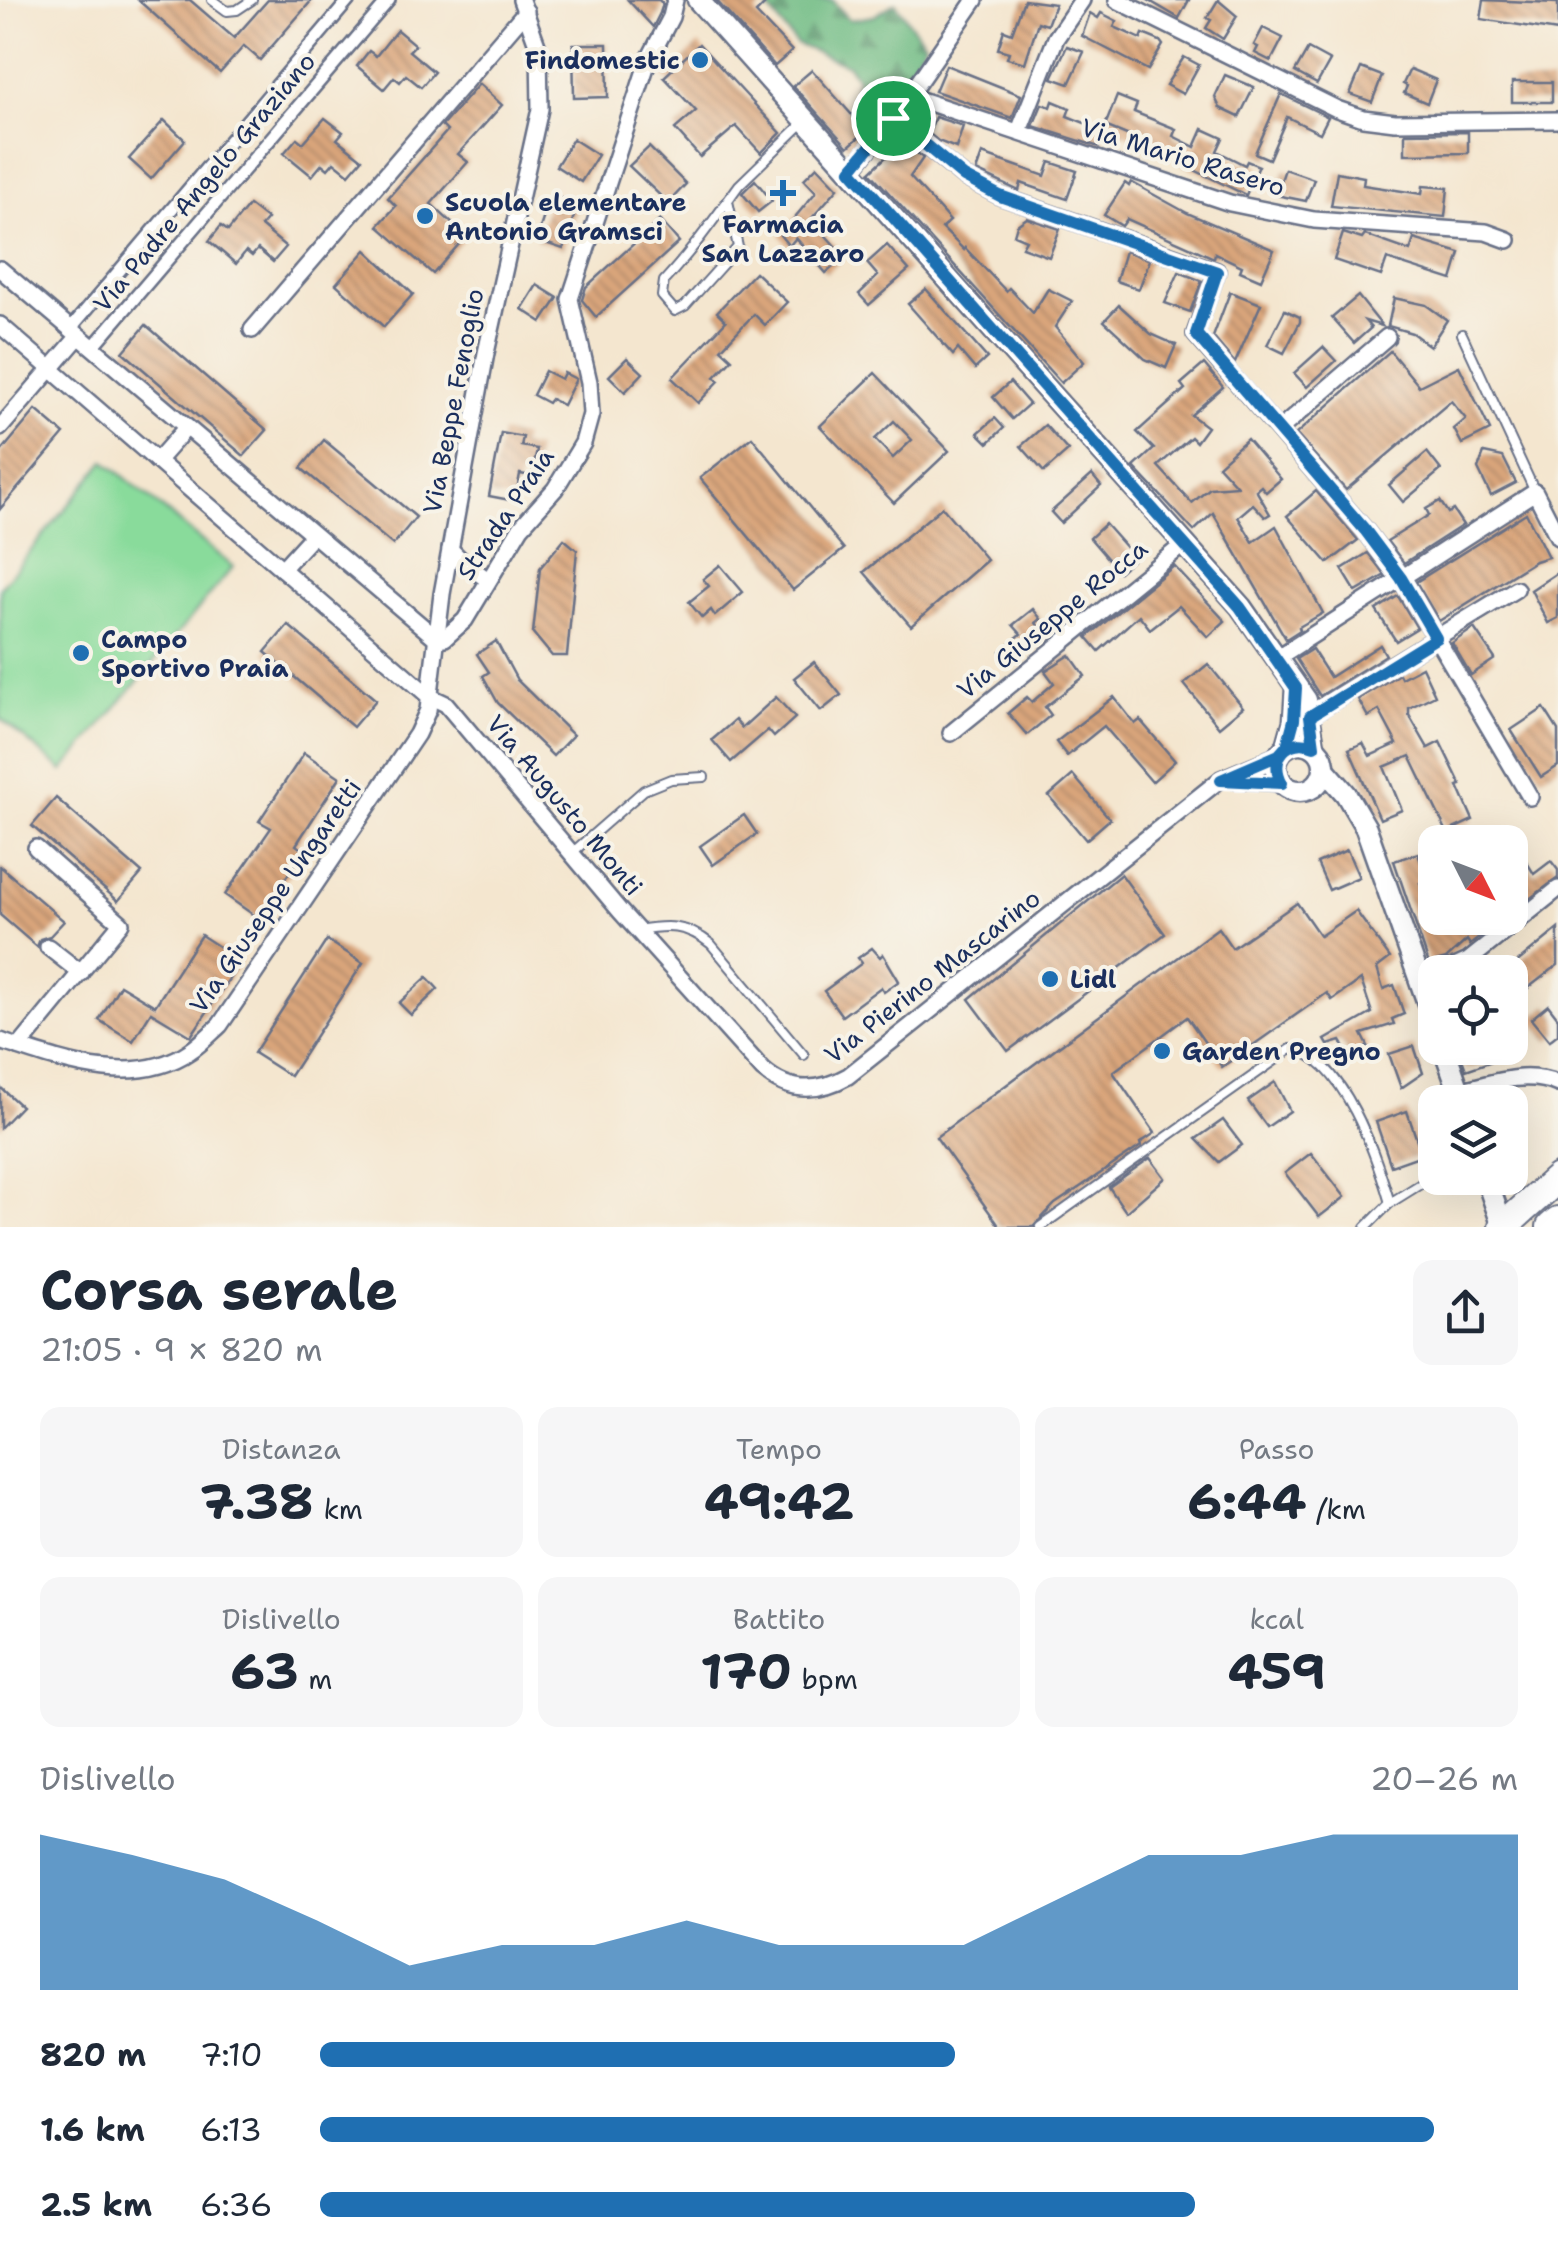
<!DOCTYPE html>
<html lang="it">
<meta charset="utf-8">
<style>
:root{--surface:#fff;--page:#f6f6f7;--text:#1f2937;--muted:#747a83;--accent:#1f6fb2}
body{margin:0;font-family:"Shantell Sans",sans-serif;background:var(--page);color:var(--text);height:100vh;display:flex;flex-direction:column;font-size:38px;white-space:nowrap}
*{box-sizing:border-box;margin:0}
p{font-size:32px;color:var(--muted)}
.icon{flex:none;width:55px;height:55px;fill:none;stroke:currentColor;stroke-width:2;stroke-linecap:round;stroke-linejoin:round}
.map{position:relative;height:1227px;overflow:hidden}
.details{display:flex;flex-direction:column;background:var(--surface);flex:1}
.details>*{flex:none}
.needle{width:65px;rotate:132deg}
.fabs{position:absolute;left:1418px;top:825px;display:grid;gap:20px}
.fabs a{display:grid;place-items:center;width:110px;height:110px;border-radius:20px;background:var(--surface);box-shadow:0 10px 40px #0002;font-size:50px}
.pin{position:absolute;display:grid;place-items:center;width:85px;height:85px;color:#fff;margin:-42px;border:5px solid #fff;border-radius:50%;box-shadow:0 2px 10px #0007}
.round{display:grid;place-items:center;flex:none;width:105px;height:105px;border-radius:20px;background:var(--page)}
.overview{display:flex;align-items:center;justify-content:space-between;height:170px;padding:0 40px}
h1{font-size:55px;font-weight:700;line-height:75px}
.figures{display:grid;grid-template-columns:repeat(3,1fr);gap:15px;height:170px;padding:10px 40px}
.figures div{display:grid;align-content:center;border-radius:20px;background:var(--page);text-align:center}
.figures b{font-size:50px;font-weight:700}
.figures small{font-size:28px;font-weight:400}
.figures p{font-size:28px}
.chart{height:280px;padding:20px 40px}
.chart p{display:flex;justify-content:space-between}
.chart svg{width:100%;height:180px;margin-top:10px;fill:var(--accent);opacity:.7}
ul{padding:0 40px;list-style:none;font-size:32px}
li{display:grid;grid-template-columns:160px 120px 1fr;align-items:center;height:75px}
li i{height:25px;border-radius:12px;background:var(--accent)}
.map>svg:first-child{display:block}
.forest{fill:url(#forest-firs);stroke:#447570;stroke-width:2.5}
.green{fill:#89db9b;stroke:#52857c;stroke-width:2.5}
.building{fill:url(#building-back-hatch);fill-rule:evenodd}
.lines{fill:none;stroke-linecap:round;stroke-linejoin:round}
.service-casing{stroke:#676f86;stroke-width:12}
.pedestrian-casing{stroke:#676f86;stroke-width:16}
.minor-casing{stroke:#676f86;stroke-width:20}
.tertiary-casing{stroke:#676f86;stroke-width:25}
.motorway-casing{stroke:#676f86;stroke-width:32}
.service{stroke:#fff;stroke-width:8}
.pedestrian{stroke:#fff;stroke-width:11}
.minor{stroke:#fff;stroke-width:15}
.tertiary{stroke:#fff;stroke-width:20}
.motorway{stroke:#fff;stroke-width:28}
.route-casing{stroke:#fff;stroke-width:20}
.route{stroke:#1f6fb2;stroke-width:12}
.poi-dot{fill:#1f6fb2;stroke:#f7f3e8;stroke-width:4}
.labels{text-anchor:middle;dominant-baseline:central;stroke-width:8;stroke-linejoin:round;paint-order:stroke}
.poi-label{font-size:25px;font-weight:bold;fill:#1b2f5e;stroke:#f7f3e8;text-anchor:start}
.street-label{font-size:25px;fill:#1b2f5e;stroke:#f7f3e8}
</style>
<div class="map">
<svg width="1558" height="1227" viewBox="0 0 1558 1227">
<defs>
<pattern id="forest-firs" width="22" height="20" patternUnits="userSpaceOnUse" patternTransform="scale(2.5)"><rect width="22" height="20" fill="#6ebb83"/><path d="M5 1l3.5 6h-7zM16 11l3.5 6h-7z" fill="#5a986e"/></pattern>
<pattern id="building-back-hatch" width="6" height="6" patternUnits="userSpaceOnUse" patternTransform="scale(2.5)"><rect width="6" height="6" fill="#daa67c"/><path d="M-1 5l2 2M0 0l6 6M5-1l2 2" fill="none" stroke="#b08869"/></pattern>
</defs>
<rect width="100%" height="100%" fill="#f7f3e8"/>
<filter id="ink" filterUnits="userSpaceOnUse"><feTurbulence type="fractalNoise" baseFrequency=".01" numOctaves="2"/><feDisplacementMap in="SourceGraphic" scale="20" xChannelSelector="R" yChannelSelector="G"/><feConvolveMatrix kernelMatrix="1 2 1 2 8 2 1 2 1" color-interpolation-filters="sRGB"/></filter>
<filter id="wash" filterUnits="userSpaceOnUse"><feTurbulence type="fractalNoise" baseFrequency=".0048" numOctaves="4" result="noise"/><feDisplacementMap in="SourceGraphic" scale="40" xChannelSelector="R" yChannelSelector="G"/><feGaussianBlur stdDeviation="2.25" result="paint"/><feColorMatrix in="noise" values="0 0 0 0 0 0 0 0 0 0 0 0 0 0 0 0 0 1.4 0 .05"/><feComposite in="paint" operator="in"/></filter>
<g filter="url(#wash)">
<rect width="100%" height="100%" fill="#f4e6cf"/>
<path class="forest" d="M774,0H832L850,20L874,16L895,3L925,43L895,98L874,107L854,95L857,78L848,65L796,44L767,6Z"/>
<path class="green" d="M105,461L233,567L63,771L0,718V588Z"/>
<g id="blocks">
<g class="building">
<path d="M138,0H190L234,38L268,0H312L260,60L244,46L220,73Z"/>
<path d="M628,0H659L663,4L660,13L653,27Z"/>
<path d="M716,0H769L756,13L792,51L775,66Z"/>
<path d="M1024,0L1055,4L1047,25L1038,22L1025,63L1007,58L1009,52L998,49L1004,30L1012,33Z"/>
<path d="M1148,0H1189L1179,18Z"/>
<path d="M1218,0L1237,16L1223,39L1206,28L1211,20L1207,18Z"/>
<path d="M1484,0L1558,3V31L1481,19Z"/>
<path d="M1090,13L1098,18L1101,13L1117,21L1114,27L1141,39L1143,34L1160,41L1163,45L1148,70L1082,36Z"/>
<path d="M1263,28L1283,38L1271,61L1255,53L1258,47L1254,45Z"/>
<path d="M397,30L415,45L409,51L434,72L421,87L406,75L400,82L394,77L384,89L357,66L369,51L376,56Z"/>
<path d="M573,44H607L608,97L574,98Z"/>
<path d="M699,44L781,133L761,153L736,126L700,157L675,129L696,111L664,77Z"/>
<path d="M1067,46L1084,52L1069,84L1052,78Z"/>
<path d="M1308,49L1330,61L1317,84L1295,72Z"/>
<path d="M1184,57L1199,65L1183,94L1166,85Z"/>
<path d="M946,65L1021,95L1012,118L935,91Z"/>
<path d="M1361,68L1382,76L1372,102L1350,94Z"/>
<path d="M1410,69L1436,80L1427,103L1404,93L1407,86L1403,84Z"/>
<path d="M812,70L866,131L848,147L793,86Z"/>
<path d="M1225,75L1254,87L1239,117L1220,108L1215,97Z"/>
<rect x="1512" y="82" width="40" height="20"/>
<path d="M479,84L502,105L458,154L468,162L431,204L466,236L433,274L378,226L396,206L388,198L447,131L442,126Z"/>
<path d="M1281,94L1328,117L1320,133L1287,117L1269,159L1255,153Z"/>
<path d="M1117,96L1137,104L1134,112L1176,129L1173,136L1195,147L1203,129L1223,138L1217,151L1245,165L1247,161L1259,166L1246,195L1182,164L1184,160L1155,148L1153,151L1138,145L1139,140L1105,126Z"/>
<path d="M1053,101L1070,108L1067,116L1105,131L1099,147L1033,126L1042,104L1051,107Z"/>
<path d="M935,117L963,126L956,148L938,141L926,131L927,128L930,130Z"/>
<path d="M325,118L343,132L337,139L362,159L349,174L334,162L328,169L322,164L312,176L284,153L297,138L303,143Z"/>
<path d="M164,120L185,140L151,179L129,159Z"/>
<path d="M1468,132V153L1405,154V133Z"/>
<path d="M898,138L923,158L910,177L950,221L942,228L964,250L965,248L1006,291L1009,288L1033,313L1048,289L1072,301L1055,327L1084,362L1061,383L870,172L886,157Z"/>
<path d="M573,139L598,155L581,182L556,166Z"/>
<path d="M649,147L686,184L668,203L629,166Z"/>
<path d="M982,154L1045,176L1050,162L1077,171L1067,199L1021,183L1019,191L976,171Z"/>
<path d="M817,166L838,188L811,219L845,257L826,273L796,238L789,246L780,235L816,192L804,179Z"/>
<path d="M1285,169L1314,179L1306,201L1276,195Z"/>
<path d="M1337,172L1364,177L1363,185L1422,194L1423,186L1448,188L1445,217L1331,206Z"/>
<path d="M755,180L772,201L758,212L742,193Z"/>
<path d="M1131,182L1187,213L1274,250L1261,280L1240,271L1242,266L1215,253L1214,258L1127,219L1122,226L1104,215L1125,183L1129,186Z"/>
<path d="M551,195L578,204L563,249L536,240Z"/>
<path d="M249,205L267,219L261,226L286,247L273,262L258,249L252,256L246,251L236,264L209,241L221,226L228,231Z"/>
<path d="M1027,218L1060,229L1049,257L1022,247L1026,240L1014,235L1017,225Z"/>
<path d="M660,220L679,242L596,317L582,300L586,287Z"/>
<path d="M1343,233L1362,239L1365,235L1410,251L1414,239L1460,253L1452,280L1387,259L1381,276L1334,260Z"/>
<path d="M887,245L909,270L869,305L859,294L878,276L867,263Z"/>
<path d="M366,250L413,294L384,327L336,284Z"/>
<path d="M1125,251L1150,260L1139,289L1116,281Z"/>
<path d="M755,272L787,302L765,325L754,314L721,349L732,359L715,377L719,381L698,403L672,378L726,321L717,312Z"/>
<path d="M1179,272L1202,281L1190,312L1165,303Z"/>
<path d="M537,285L558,298L542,322L522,309Z"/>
<path d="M926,289L987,358L975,369L958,349L953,355L908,304Z"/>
<path d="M1230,292L1261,304L1235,363L1213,337Z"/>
<path d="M1358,296L1382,326L1365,321L1371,328L1354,343L1332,318Z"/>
<path d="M1394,298L1426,305L1447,320L1430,346L1412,333L1388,326Z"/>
<path d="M1119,305L1151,334L1176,345L1166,368L1145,359L1104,321Z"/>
<path d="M1285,310L1300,317V322L1284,353L1267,345Z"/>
<path d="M146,325L267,430L244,456L123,352Z"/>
<path d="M1323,347L1336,361L1307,387L1294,373Z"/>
<path d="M1390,351L1419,386L1459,366L1490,430L1462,444L1454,429L1466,419L1451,401L1346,490L1296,434Z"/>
<path d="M627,358L643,373L625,392L609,376Z"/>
<path d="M1204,364L1223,387L1191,415L1207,427L1196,442L1191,437L1158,466L1192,503L1210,488L1237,486L1218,465L1247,439L1281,479L1266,492L1261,486L1256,490L1270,514L1265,517L1253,504L1238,517L1253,542L1276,526L1323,613L1299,627L1300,630L1286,639L1213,513L1194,531L1134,467L1154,449L1137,432L1185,389L1181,384Z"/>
<path d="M545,371L561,379L564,373L576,379L563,405L551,399L548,403L533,395Z"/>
<path d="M875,373L949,451L894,503L820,426ZM894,421L912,440L893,458L875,439Z"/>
<path d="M1010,382L1029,404L1012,419L993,397Z"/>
<path d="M36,410L64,434L0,509V453Z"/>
<path d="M995,418L1004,428L988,443L978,433Z"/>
<path d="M1045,425L1068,451L1044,472L1021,446Z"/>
<path d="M501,433L523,437L521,446L537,449L532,476L520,474L515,501L489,496Z"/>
<path d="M752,437L844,549L793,590L700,478Z"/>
<path d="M324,440L416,517L393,545L301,468Z"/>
<path d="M1427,452L1441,470L1403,502L1389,485Z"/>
<path d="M1484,453L1503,457L1516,483L1491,496L1478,469Z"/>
<path d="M1092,475L1101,486L1061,523L1051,512Z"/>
<path d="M1316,491L1358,540L1328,563L1287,516Z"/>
<path d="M1440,501L1448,513L1453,510L1463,525L1404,563L1387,541L1429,515L1426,509Z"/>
<path d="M942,507L987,560L911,626L864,572Z"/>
<path d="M1526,513L1548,557L1535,561L1439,621L1416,582Z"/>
<path d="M1105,524L1135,558L1119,572L1090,538Z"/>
<path d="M564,539L577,550L567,656H552L533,633L540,568Z"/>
<path d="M1368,553L1385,575L1356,592L1342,569Z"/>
<path d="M720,565L743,592L715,616L711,610L702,618L689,602L709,586L703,579Z"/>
<path d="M1174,566L1225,621L1208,637L1179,606L1150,629L1139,615L1099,651L1087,637Z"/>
<path d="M1558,572V618L1548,623L1531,590Z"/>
<path d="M1398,596L1417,628L1396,641L1376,610Z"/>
<path d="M1033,609L1041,619L1036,623L1045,634L1011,662L1001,651L1021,634L1013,625Z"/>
<path d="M288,625L376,700L353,727L265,652Z"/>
<path d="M1474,628L1495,659L1471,675L1452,643Z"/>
<path d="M496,641L517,680L573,735L553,756L498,703L483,676L489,672L477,654Z"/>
<path d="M1380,645L1386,655L1320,696L1296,659L1312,649L1330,677Z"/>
<path d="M1070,655L1085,676L1045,707L1051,715L1027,735L1008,713L1027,697L1032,702L1054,683L1045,671Z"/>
<path d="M814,662L841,695L821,711L794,678Z"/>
<path d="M1208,664L1243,707L1219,727L1184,684Z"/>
<path d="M1422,667L1435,695L1409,708V715L1428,748L1440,742L1461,785L1458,786L1473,820L1447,832L1410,756L1384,767L1402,810L1380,819L1349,749L1363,743L1370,756L1397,744L1379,710L1368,717L1358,699L1399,674L1401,678Z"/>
<path d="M776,697L795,718L774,737L768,730L731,762L712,740L735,720L742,728Z"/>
<path d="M1114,697L1135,724L1140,720L1175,761L1152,782L1104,726L1067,756L1056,742Z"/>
<path d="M1544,708L1558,730V766L1541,777L1511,730Z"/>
<path d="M304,753L340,777L296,845L304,851L258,918L225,895L271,828L259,821Z"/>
<path d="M1073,775L1110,819L1086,840L1049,796Z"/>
<path d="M56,798L142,873L118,901L32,826Z"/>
<path d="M744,815L757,834L713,865L700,846Z"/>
<path d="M1347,850L1359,877L1329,890L1317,863Z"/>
<path d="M1520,851L1534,874L1551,861L1558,870V878L1510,913V857Z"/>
<path d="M1418,853L1427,880L1420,883L1435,925L1460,918H1504L1470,945L1467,940L1446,959L1429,964L1394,861Z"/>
<path d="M0,866L64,921L50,936L40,939L37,947L0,915Z"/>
<path d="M1121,874L1165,934L1008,1051L969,999Z"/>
<path d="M1297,903L1320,936L1356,911L1390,958L1377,968L1383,989L1394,985L1404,1014L1392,1019L1394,1024L1362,1034L1368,1046L1350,1056L1341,1041L1328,1045L1325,1040L1372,1013L1361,980L1332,1000L1327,993L1222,1067L1187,1017L1113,1072L1155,1133L1140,1143L1141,1146L1055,1204L1033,1227H1000L936,1137L1218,928L1232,948Z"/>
<path d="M1558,929V965L1510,1002V968Z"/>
<path d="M201,935L241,961L191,1036L151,1012L133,1041L99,1020L120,985L155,1006Z"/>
<path d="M327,940L363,963L290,1076L254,1053Z"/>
<path d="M872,948L880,957L883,954L899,981L884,992L881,987L842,1016L824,991L862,963L858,958Z"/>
<path d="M427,977L438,989L411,1015L399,1003Z"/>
<path d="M1548,1005L1558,1018V1034L1549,1041L1531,1019Z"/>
<path d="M1414,1046L1423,1073L1401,1088L1389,1054Z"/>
<path d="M1458,1048H1494L1498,1059L1466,1070Z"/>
<path d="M1275,1082L1290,1111L1267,1127L1248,1101Z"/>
<path d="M0,1087L21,1106L0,1128Z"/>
<path d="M1407,1111L1422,1155L1391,1166L1376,1122Z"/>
<path d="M1223,1120L1242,1145L1219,1162L1196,1139Z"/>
<path d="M1311,1153L1345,1197L1319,1217L1285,1173Z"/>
<path d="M1150,1158L1165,1178L1126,1212L1109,1187Z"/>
</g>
</g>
</g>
<g filter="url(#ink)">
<use href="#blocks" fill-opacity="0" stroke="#676f86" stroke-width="2.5"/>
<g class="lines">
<defs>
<g id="service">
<path d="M212,0L227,11L237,10L252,0"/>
<path d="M728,201L738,247L685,306L675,311L662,296L664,281C692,251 715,218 739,185L805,121"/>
<path d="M1462,334L1535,492"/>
<path d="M573,852L644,790L671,779L704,777"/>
<path d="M637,930C668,925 686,924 711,944L804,1055"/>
<path d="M1040,1227L1291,1049C1343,1055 1377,1159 1390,1203L1435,1175"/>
<path d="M1366,1227L1390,1203"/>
</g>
<g id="pedestrian">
<path d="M70,329L349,0"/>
<path d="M92,348L389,0"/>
</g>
<g id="minor">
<path d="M1117,0L1337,109L1363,118L1395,122L1558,120"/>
<path d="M909,96L1230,203L1314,220L1486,232L1508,240"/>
<path d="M893,119L964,177L1000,196L1217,271L1195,334L1365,530L1401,578L1530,797"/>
<path d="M1019,131L1056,38L1082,0"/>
<path d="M851,171L893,119L975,0"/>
<path d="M0,269L436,638H445L465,620L521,527L555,489L583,443L591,414L589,382L570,299L648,61L671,17L675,0"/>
<path d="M0,325L429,696L446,704L620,911L763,1070C789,1093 818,1093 848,1076L1221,779L1279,755"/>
<path d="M252,330L526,11"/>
<path d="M0,428L79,336"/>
<path d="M1279,430L1387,337"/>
<path d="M157,461L186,428"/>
<path d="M450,549L463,562L488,580"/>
<path d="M282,569L313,535"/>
<path d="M1277,658L1535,492L1558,537"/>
<path d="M1310,715L1516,589"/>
<path d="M951,733L1184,544"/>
<path d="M1230,779L1282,783"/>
<path d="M48,947L81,973"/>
<path d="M1444,972L1468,961L1558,889"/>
<path d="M0,1041C58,1060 133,1090 190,1051C201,1044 210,1034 220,1025L417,734L428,710L442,594L486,353L540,109L539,50L521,0"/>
<path d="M19,1047L121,923L36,848"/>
<path d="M1459,1091C1491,1083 1526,1070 1558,1084"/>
</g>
<g id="tertiary">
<path d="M698,0L1241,607L1306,700L1314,746"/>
<circle cx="1300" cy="767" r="24"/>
<path d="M1287,746L1294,721L1296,688"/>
<path d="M1325,770L1346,794L1366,828L1435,1023"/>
<path d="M1444,1048L1463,1102"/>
<path d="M1486,1178L1503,1227"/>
</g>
<g id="motorway">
<path d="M1503,1227L1558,1178"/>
<path d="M1551,1227L1558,1221"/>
</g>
</defs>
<use href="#service" class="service-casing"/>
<use href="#pedestrian" class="pedestrian-casing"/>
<use href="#minor" class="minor-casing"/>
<use href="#tertiary" class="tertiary-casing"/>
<use href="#motorway" class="motorway-casing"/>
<use href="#service" class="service"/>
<use href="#pedestrian" class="pedestrian"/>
<use href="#minor" class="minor"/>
<use href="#tertiary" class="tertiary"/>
<use href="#motorway" class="motorway"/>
</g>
</g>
<g class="lines" filter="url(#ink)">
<defs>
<path id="route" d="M893,118L851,170L1240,607L1296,688L1294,720L1287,746L1279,755L1221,780L1282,783C1268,759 1288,735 1314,746L1310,716L1436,638L1401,578L1365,530L1196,334L1217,272L1000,196L964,177L893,118"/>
</defs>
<use href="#route" class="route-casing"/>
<use href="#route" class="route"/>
</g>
<g class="poi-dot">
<circle cx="700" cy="60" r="10"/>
<path d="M778 178h10v10h10v10h-10v10h-10v-10h-10v-10h10z"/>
<circle cx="425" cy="216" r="10"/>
<circle cx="81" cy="653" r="10"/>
<circle cx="1050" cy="979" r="10"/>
<circle cx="1162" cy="1051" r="10"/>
</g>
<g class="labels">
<g class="poi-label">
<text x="680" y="60" text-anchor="end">Findomestic</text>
<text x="445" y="202">Scuola elementare<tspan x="445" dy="29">Antonio Gramsci</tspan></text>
<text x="783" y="224" text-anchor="middle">Farmacia<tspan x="783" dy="29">San Lazzaro</tspan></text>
<text x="101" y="639">Campo<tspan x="101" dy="29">Sportivo Praia</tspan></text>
<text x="1070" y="979">Lidl</text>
<text x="1182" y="1051">Garden Pregno</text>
</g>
<g class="street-label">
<text transform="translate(1183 157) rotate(17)">Via Mario Rasero</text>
<text transform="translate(204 182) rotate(-50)">Via Padre Angelo Graziano</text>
<text transform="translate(453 401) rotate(-79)">Via Beppe Fenoglio</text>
<text transform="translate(505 514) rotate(-56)">Strada Praia</text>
<text transform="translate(1052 619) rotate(-39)">Via Giuseppe Rocca</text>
<text transform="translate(565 805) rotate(50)">Via Augusto Monti</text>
<text transform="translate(275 896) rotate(-55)">Via Giuseppe Ungaretti</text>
<text transform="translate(932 976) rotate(-38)">Via Pierino Mascarino</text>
</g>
</g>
</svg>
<div class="fabs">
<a><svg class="needle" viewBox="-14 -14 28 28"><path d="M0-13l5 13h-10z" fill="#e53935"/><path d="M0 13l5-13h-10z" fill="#747a83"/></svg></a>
<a><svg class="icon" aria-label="locate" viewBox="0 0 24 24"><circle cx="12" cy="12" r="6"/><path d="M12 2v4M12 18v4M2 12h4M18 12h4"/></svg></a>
<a><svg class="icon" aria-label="layers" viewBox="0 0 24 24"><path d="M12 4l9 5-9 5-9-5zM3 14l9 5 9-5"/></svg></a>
</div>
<div class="pin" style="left:893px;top:118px;background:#1e9e55"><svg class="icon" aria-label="arrive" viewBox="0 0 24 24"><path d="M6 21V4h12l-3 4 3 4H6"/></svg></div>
</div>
<section class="details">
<div class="overview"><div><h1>Corsa serale</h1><p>21:05 · 9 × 820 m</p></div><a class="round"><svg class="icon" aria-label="share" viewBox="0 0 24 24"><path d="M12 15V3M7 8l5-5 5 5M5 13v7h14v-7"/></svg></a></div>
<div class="figures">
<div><p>Distanza</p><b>7.38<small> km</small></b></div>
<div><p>Tempo</p><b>49:42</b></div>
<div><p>Passo</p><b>6:44<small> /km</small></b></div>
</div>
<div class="figures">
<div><p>Dislivello</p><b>63<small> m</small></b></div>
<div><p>Battito</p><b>170<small> bpm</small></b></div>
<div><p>kcal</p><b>459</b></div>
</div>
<div class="chart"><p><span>Dislivello</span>20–26 m</p>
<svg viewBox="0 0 160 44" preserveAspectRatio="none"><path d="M0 44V6L10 11L20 17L30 27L40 38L50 33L60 33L70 27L80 33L90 33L100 33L110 22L120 11L130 11L140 6L150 6L160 6V44z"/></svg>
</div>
<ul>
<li><b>820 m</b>7:10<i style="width:53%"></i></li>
<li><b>1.6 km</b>6:13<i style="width:93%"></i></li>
<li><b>2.5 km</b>6:36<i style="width:73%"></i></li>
</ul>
</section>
